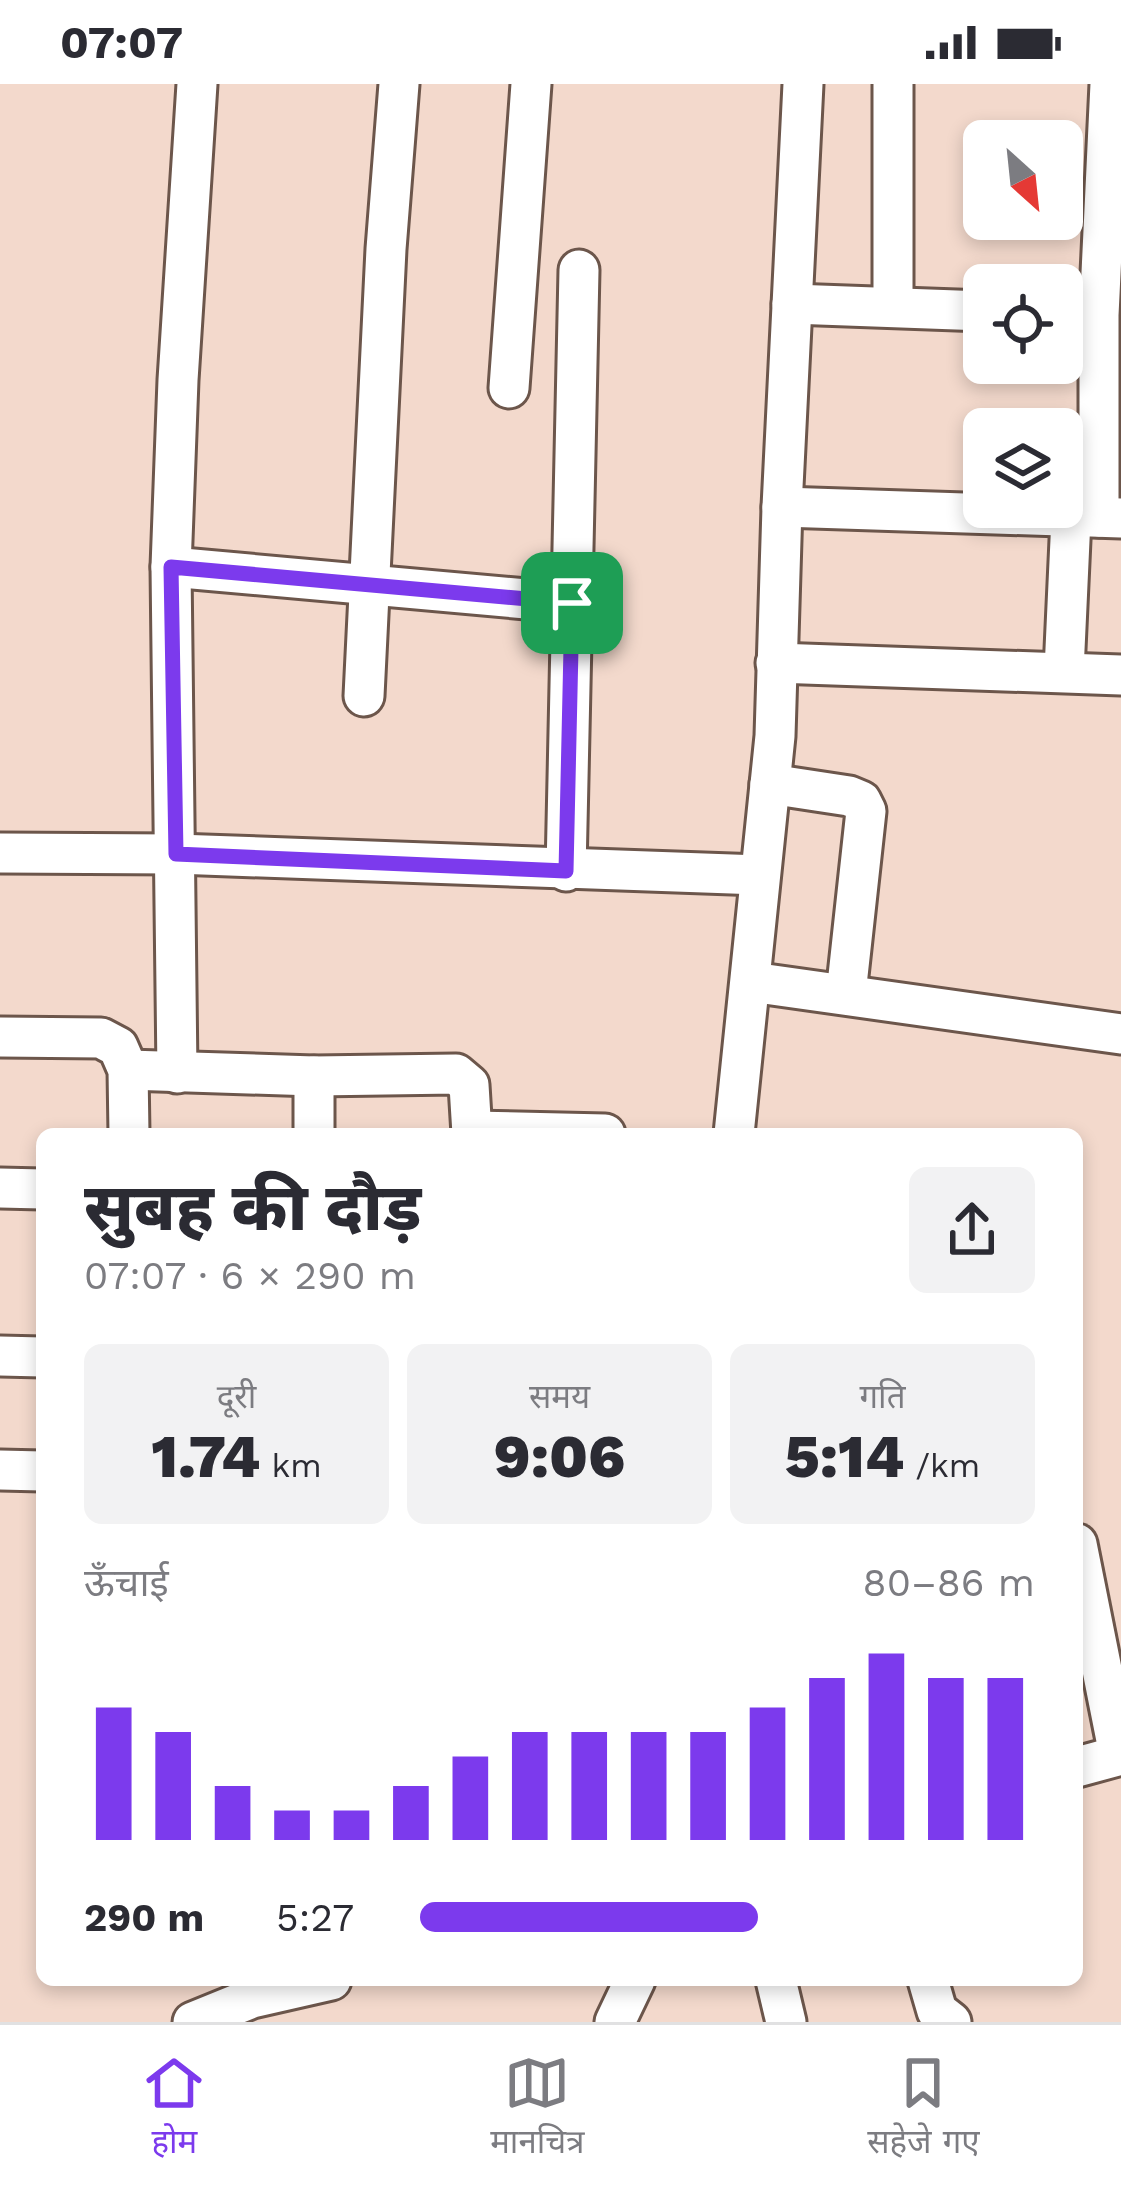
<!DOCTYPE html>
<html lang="hi">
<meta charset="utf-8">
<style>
:root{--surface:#fff;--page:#f2f2f3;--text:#2b2b33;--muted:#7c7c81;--line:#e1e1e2;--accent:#7c3aed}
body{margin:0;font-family:"Work Sans","Noto Sans Devanagari",sans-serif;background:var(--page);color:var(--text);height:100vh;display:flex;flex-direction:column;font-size:45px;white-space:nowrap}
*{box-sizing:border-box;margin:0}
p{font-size:39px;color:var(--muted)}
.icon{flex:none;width:66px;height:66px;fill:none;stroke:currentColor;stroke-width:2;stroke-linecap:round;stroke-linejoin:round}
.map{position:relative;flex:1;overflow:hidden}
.sheet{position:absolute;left:36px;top:1044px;width:1047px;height:858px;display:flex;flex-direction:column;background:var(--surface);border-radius:18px;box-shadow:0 6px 18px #0003}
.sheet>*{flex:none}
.needle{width:78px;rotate:153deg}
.fabs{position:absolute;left:963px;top:36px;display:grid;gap:24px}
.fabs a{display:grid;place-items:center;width:120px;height:120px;border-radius:18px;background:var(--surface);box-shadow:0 6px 18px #0003;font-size:60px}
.pin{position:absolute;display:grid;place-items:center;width:102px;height:102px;color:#fff;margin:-51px;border-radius:24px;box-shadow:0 6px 18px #0006}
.round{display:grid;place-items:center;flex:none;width:126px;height:126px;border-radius:18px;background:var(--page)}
.overview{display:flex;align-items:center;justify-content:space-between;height:204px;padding:0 48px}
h1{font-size:66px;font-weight:800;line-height:90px}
.metrics{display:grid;grid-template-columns:repeat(3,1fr);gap:18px;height:204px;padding:12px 48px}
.metrics div{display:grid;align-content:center;border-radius:18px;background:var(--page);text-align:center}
.metrics b{font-size:60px;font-weight:800}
.metrics small{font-size:33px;font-weight:400}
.metrics p{font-size:33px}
.chart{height:336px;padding:24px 48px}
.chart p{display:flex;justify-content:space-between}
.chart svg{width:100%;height:216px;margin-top:12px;stroke:var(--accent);stroke-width:6}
ul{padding:0 48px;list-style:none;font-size:39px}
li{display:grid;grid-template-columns:192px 144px 1fr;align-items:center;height:90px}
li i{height:30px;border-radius:15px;background:var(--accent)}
.status{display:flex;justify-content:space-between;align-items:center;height:84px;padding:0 60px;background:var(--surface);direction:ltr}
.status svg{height:33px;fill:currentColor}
.dock{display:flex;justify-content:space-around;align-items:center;height:168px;border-top:3px solid var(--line);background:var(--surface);font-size:33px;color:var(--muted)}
.dock a{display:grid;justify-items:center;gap:6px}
.dock .selected{color:var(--accent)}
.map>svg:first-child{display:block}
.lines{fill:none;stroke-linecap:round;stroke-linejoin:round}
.minor-casing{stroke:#6c564b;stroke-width:45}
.minor{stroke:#fff;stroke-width:39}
.route-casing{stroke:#fff;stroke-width:24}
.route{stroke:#7c3aed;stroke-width:15}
</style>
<div class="status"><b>07:07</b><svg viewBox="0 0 49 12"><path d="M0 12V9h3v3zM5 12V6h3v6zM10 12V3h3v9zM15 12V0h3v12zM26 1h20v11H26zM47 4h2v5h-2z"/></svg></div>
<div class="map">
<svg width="1121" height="1938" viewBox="0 0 1121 1938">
<rect width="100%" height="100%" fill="#f3d9cc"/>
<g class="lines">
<defs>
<g id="minor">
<path d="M792,220L984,227"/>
<path d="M893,223V0"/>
<path d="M509,304L531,0"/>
<path d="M782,423L1121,434"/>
<path d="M1099,433V231L1110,0"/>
<path d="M171,483L571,519"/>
<path d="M776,579L1121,591"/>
<path d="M1064,587L1071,434"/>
<path d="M364,612L386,165L399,0"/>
<path d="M770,700L849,712L861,717L866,727L846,910"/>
<path d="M0,769L176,770L760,791"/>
<path d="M566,787L579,186"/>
<path d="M751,898L1121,950"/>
<path d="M0,953L101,954L118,963L128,986L129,1050"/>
<path d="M128,986L314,992L456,990L469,1001L472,1050"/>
<path d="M177,989L171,483L178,296L197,0"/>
<path d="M314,992V1050"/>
<path d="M472,1047L605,1050"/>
<path d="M734,1050L775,652L782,423L803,0"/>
<path d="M0,1104L42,1105"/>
<path d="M0,1272L42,1273"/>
<path d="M0,1386L42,1387"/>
<path d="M1077,1460L1119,1671"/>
<path d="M1077,1683L1121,1671"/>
<path d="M776,1896L786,1938"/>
<path d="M928,1896L937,1927L951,1938"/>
<path d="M193,1938L252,1914L331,1896"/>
<path d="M615,1938L635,1896"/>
</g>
</defs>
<use href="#minor" class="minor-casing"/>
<use href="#minor" class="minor"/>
</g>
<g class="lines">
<defs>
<path id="route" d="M171,483L572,519L566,787L176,770Z"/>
</defs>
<use href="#route" class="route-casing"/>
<use href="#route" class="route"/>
</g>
</svg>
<div class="fabs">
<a><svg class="needle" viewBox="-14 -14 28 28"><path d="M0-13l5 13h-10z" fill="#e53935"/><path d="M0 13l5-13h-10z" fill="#7c7c81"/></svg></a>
<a><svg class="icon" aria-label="locate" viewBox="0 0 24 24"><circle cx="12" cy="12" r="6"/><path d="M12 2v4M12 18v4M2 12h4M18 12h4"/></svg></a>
<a><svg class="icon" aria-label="layers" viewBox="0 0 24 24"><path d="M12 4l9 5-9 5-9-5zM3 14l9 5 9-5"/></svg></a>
</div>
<div class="pin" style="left:572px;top:519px;background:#1e9e55"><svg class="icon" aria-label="arrive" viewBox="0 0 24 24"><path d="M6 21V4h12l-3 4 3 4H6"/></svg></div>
<section class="sheet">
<div class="overview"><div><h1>सुबह की दौड़</h1><p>07:07 · 6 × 290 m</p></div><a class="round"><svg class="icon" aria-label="share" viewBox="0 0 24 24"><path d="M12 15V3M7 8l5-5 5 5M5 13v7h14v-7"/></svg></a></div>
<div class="metrics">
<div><p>दूरी</p><b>1.74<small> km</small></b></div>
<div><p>समय</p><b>9:06</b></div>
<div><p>गति</p><b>5:14<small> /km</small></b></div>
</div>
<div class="chart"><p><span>ऊँचाई</span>80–86 m</p>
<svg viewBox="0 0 160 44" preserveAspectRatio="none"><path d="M5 44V17M15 44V22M25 44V33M35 44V38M45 44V38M55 44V33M65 44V27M75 44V22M85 44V22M95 44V22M105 44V22M115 44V17M125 44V11M135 44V6M145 44V11M155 44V11"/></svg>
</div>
<ul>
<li><b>290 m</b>5:27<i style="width:55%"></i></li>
</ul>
</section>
</div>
<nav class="dock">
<a class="selected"><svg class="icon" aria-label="home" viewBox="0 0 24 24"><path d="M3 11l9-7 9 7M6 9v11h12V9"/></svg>होम</a>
<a><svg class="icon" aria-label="map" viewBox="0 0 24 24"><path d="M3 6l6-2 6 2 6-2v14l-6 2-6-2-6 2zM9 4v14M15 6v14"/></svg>मानचित्र</a>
<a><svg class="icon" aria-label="saved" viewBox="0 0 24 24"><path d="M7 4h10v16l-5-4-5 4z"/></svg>सहेजे गए</a>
</nav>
